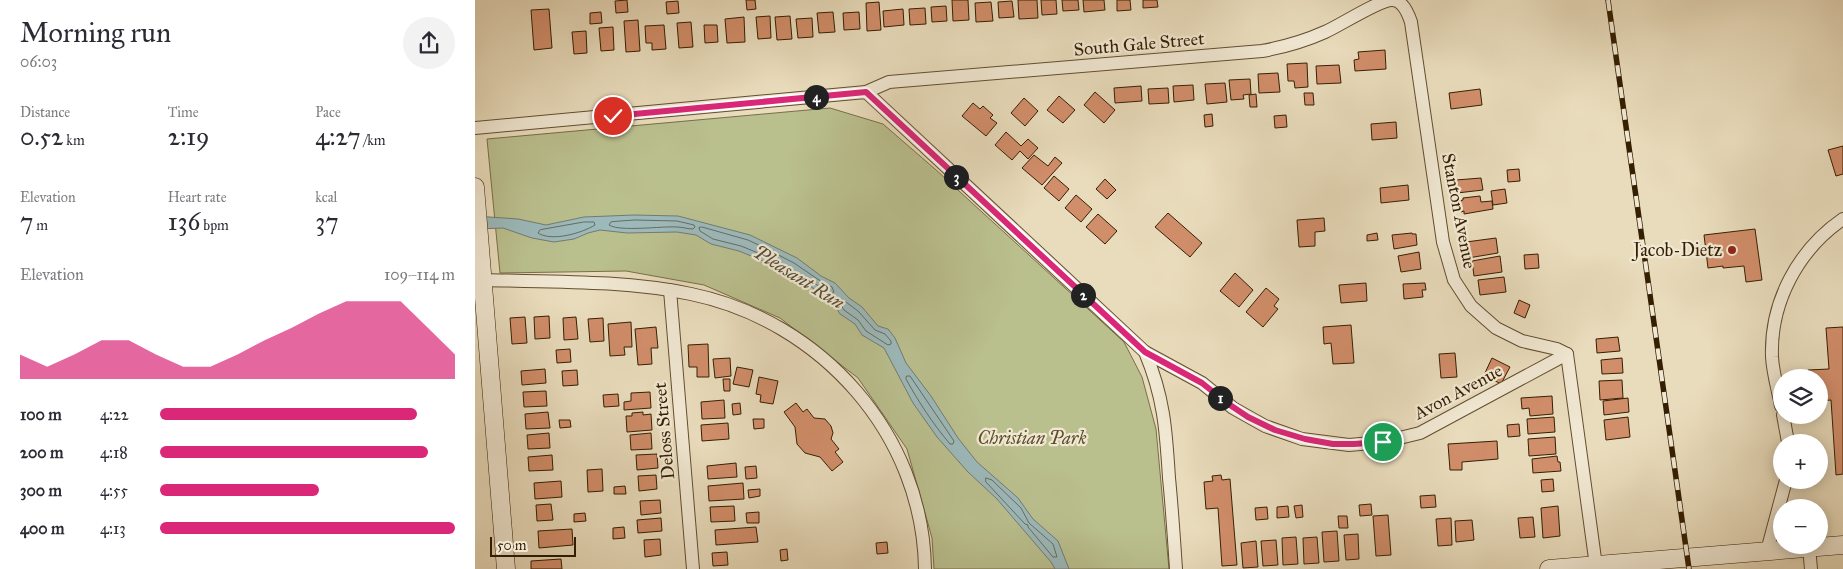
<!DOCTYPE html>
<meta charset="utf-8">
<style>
:root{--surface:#fff;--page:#f2f2f3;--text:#2b2b33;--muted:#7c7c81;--accent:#db2777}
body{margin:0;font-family:"IM FELL Great Primer",serif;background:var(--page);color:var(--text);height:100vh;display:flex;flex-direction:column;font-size:19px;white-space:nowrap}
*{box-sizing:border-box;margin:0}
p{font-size:16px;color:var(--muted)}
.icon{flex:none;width:28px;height:28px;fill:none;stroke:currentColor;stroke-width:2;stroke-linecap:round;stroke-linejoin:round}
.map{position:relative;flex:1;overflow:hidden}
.side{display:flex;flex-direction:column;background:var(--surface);width:475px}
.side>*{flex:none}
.controls{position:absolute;left:1298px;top:369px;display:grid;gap:10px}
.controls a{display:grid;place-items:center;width:55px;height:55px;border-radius:50%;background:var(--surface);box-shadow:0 2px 12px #0003;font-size:25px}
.scale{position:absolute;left:15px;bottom:12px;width:86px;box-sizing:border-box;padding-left:5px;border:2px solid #351f02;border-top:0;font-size:14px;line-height:18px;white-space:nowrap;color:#351f02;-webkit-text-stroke:4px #f1e8d3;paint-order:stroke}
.pin{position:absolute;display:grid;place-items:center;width:42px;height:42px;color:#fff;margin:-21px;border:2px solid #fff;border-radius:50%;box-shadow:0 1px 5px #0007}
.km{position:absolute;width:25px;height:25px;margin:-12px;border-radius:50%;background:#222;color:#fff;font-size:14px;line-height:25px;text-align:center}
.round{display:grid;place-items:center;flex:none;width:52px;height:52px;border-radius:26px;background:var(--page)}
.overview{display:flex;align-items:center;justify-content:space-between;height:85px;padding:0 20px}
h1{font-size:28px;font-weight:600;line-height:38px}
.stats{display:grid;grid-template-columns:repeat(3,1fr);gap:8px;height:85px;padding:5px 20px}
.stats div{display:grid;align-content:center}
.stats b{font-size:25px;font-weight:600}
.stats small{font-size:14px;font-weight:400}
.stats p{font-size:14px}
.chart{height:140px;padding:10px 20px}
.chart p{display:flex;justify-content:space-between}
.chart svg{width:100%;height:90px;margin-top:5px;fill:var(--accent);opacity:.7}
ul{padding:0 20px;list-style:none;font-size:16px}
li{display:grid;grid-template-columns:80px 60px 1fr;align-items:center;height:38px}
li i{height:12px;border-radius:6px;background:var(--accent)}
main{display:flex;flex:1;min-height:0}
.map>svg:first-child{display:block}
.green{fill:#babf8e;stroke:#786f48}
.water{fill:#9cb9bb;stroke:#737b71}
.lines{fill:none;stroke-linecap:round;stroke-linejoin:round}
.shore{stroke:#686c5e;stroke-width:1}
.building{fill:#d18e6a;stroke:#351f02}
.minor-casing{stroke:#624e30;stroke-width:14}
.secondary-casing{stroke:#351f02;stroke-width:19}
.minor{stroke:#f1e8d3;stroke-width:12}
.secondary{stroke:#f1e8d3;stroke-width:18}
.rail-casing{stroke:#351f02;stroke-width:5.5}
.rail{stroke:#f1e8d3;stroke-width:4;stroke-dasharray:11;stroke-linecap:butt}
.route-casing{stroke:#fff;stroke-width:10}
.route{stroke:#db2777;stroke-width:6}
.poi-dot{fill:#8f2418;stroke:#f1e8d3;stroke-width:2}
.labels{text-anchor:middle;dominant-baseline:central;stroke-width:4.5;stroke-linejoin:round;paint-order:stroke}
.street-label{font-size:18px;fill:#351f02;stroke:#f1e8d3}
.poi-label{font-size:18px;fill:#351f02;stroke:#f1e8d3;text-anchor:end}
.park-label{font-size:18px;font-style:italic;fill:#5d4f2c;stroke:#f1e8d3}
.water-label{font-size:19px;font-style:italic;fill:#544d3a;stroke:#f1e8d3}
</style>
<main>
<section class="side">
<div class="overview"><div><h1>Morning run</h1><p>06:03</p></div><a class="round"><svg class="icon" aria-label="share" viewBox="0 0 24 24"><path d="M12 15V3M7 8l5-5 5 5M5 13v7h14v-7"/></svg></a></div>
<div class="stats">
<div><p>Distance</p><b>0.52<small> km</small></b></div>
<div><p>Time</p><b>2:19</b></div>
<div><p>Pace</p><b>4:27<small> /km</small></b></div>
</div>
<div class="stats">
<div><p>Elevation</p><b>7<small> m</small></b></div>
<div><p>Heart rate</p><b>136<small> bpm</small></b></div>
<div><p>kcal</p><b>37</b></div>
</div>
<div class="chart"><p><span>Elevation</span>109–114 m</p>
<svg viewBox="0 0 160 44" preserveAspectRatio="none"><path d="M0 44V32L10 38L20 32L30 25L40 25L50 32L60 38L70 38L80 32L90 25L100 19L110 12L120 6L130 6L140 6L150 19L160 32V44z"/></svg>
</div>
<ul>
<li><b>100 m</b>4:22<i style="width:87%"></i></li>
<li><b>200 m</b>4:18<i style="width:91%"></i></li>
<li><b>300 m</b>4:55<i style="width:54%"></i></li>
<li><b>400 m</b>4:13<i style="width:100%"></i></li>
</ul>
</section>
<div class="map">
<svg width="1368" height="569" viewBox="0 0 1368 569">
<rect width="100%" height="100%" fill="#e9dcbc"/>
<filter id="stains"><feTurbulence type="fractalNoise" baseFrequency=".004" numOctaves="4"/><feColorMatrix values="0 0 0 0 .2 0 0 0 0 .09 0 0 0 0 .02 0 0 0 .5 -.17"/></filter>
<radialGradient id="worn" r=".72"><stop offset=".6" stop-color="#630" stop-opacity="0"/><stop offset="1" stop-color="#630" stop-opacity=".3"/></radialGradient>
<path class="green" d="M355,108L408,124L460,169L649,342L667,377L681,429L694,569H459L457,538L432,449L383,378L305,318L229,285L151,271L25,273L12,139Z"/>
<path class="water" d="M159,215L203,216L275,235L322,258L346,276L360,283L374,298L387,307L403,326L413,329L420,338L431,363L456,396L483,438L502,462L543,498L558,519L583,541L594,569H580L576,562L522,499L492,471L462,437L438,403L409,348L387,335L380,324L365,314L356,299L303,267L264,251L236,244L221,235L202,232L152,233L125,230L113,233L99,239L79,242L57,238L28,228L0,229V216L43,219L71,225L109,217Z"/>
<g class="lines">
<g class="shore">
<path d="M160,220L202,221L219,225L220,227L218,229C213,229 207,227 202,227C186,226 145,232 134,225L136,222Z"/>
<path d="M109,222H119L120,225C107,233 77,242 63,233L65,230Z"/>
<path d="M227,227L273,240L288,247L319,263L344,280L357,287L359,292L355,293L305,262L266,246L238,239L225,231L224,228Z"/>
<path d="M365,299H367L383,311L400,330L410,334L416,341V344L413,345L391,331L383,320L369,310L364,302Z"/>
<path d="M432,376H435L479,441L478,444H475C458,424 443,401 431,379Z"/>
<path d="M511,478L517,480L546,508L554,523L578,544L582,557H578L553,527V525L550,524L511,482Z"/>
</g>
</g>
<g class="building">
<path d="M152,0L153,12L141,13L140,1Z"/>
<path d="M271,0H280L281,9L272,10Z"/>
<path d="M477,0H493L494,20L478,21Z"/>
<path d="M543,0H562L563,18L544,19Z"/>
<path d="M566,0H581L582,14L567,15Z"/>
<path d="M587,0H603L604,10L588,11Z"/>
<path d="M608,0H629L630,10L609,12Z"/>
<path d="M642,0H655L656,10L642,11Z"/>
<path d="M668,0H682L683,7L668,8Z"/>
<path d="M203,1L204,13L192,14L191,2Z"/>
<path d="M537,1L539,17L524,18L523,2Z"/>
<path d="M404,2L406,30L392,31L391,3Z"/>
<path d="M516,2L518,21L501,22L500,3Z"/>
<path d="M471,6L472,21L457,22L456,7Z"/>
<path d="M450,8L451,24L435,25L434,9Z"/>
<path d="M74,9L77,48L59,50L56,10Z"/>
<path d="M428,9L429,25L409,27L408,11Z"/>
<path d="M126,12L127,23L115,24V13Z"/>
<path d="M358,12L360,32L344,33L342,13Z"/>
<path d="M384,12L385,29L369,30L368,13Z"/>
<path d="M295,16L296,38L283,39L281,17Z"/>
<path d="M315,16L317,39L302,40L300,17Z"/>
<path d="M269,17L270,42L252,43L250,19Z"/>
<path d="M337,18L338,37L323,38L321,19Z"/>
<path d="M163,20L165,51L151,52L149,21Z"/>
<path d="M216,22L218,47L204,48L202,23Z"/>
<path d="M189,25L191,49L177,50V43H171L170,26Z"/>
<path d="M229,25H242L243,42L230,43Z"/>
<path d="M138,27L139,50L126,51L124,28Z"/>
<path d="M111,31L112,53L99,54L97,32Z"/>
<path d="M910,50L911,69L880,71L879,60L884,59L883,52Z"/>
<path d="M832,63L833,87L820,88L819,81H813L812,64Z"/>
<path d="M864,65L866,83L842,84L841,66Z"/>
<path d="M803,73L805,92L784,93L783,74Z"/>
<path d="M775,79L776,94L768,95L769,99L756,100L754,80Z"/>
<path d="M750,83L752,102L732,104L730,84Z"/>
<path d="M718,85L719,100L699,102L698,86Z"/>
<path d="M666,86L667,101L640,103L639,88Z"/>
<path d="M693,88L694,103L674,104L673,89Z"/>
<path d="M1005,89L1007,105L976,109L974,93Z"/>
<path d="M620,92L640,110L629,123L609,105Z"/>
<path d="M829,93H838L839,105H830Z"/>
<path d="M781,94L782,107H775L774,95Z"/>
<path d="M584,96L600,110L588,123L572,110Z"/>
<path d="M549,98L563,111L550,126L536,113Z"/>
<path d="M498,103L505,109L508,106L518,115L515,118L522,123L511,136L487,116Z"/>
<path d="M737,114L738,126L730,127L729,115Z"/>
<path d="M811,115L812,127L800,128L799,116Z"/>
<path d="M921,122L922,138L897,140L896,124Z"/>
<path d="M531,132L546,146L553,139L563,148L553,159L545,151L537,160L520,145Z"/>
<path d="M1368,146V174L1361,176L1353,150Z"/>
<path d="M559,155L573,166L580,157L587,163L567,185L547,168Z"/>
<path d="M1044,169L1045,181L1033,182L1032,170Z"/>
<path d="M579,176L594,189L584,201L569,188Z"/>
<path d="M1006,178L1008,190L982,193L981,180Z"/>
<path d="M630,179L641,190L632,199L621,189Z"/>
<path d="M933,185L934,200L906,203L905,188Z"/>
<path d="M1030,189L1032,203L1018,205L1016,191Z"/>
<path d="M601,195L617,209L606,222L590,208Z"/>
<path d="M1005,196L1006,202L1017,201L1018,209L989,214V211L986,212L984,201L988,200V198Z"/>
<path d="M693,213L727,243L715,257L680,227Z"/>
<path d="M623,214L642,231L630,244L611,227Z"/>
<path d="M849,218L850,231L840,232V246L824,247L822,220Z"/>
<path d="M1280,229L1287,280L1271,282L1269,266L1248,268V266L1233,268L1229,235Z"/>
<path d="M902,233L903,240L892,241V235Z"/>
<path d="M937,233V234H941L942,245L919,249L917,235Z"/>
<path d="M1021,238L1023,253L993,258L991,242Z"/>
<path d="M944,252L946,269L926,272L923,256Z"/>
<path d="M1063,254L1064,268L1050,269L1049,255Z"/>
<path d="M1025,256L1027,272L999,276L997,261Z"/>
<path d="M760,273L778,290L764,307L745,291Z"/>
<path d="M1029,277L1031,292L1005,295L1003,280Z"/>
<path d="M891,283L892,301L866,303L864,285Z"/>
<path d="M950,283L951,290H947L948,297L929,299L928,284Z"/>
<path d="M791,288L804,299L799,306L803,309L788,327L771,312Z"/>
<path d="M1044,300L1055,305L1050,318L1039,313Z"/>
<path d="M74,316L75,338L60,339L59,317Z"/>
<path d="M50,317L52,343L37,344L35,318Z"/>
<path d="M101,317L103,339L89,340L88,318Z"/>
<path d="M128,318L129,341L115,342L113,319Z"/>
<path d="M156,322L157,347H149L150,355L135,356L133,324Z"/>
<path d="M876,325L879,363L858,364L856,343L849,344L848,327Z"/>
<path d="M181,327L183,348H176L177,364L163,365L160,329Z"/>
<path d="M1368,327V474L1361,475L1356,400L1344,401V378H1333V370L1354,369L1351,328Z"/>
<path d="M1143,337L1145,351L1122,353L1121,339Z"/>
<path d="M233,344L234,377H222V367H214L213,345Z"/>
<path d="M95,349L96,362L82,363L81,350Z"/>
<path d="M980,353L982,377L966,378L964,354Z"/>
<path d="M255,358L256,376L240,378L238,359Z"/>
<path d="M1017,358L1035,367L1026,384L1009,375Z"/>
<path d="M1147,358L1148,373L1127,374L1126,360Z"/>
<path d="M262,367L278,370L274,387L258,384Z"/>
<path d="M70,369L71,383L47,385L46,371Z"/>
<path d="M102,370L103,385L88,386L87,371Z"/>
<path d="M284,377L303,381L298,404L285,402L286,395L281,394Z"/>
<path d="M248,379H255V391H249Z"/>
<path d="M1147,380L1148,398L1125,400L1124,381Z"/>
<path d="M71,391L72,406L49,407L48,392Z"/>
<path d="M175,392L176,408L149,410V402L156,401V393Z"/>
<path d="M143,394L144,406L129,407L128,395Z"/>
<path d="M1077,396L1078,414L1055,416L1054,408L1047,409L1046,398Z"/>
<path d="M1153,398L1154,412L1129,415L1128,401Z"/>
<path d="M249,400L250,418L227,419L226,402Z"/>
<path d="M265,403L266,414L258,415L257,404Z"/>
<path d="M321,403L328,412L332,409L339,418L350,419L356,426L358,433L356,439L364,449L360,452L368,462L357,471L345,457L330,453L322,444L320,427L309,412Z"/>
<path d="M73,412L75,428L51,429L50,414Z"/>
<path d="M168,412V415L176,414L177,430L152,432L151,416H157V413Z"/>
<path d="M1079,417L1080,432L1053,434L1052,419Z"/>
<path d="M1153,417L1155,437L1131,440L1129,420Z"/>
<path d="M278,419H289V428L279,429Z"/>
<path d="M84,420H95L96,427L85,428Z"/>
<path d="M253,423L254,439L227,441L226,425Z"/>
<path d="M1044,424L1045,436L1033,437L1032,425Z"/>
<path d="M74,433L75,448L53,449L52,435Z"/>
<path d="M176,433L177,449L156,450L155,435Z"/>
<path d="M1080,437L1081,454L1054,456L1053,439Z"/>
<path d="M1022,441L1023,459L987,462V470H975L973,444Z"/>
<path d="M182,454L183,468L162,470L161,455Z"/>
<path d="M77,455L78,470L54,471L53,457Z"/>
<path d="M1082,456L1083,462H1085L1086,471L1058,473L1057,459Z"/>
<path d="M261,463L262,477L233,479L232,466Z"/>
<path d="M281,466L282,478L271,479L270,467Z"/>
<path d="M127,469L128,491L113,492L112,470Z"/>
<path d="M181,475L182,489L164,491L163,476Z"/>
<path d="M746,475L747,480L755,479L762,565L747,566L743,508L731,509L729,482L738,481L737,476Z"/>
<path d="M1078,479L1079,491L1067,492L1066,480Z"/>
<path d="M86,481L87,497L60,499L59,483Z"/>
<path d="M268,483L269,499L234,501L233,486Z"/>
<path d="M150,486L151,494H139V487Z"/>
<path d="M285,489V496L274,498L273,490Z"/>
<path d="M960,495L961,507L946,508L945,496Z"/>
<path d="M185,500L186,513L166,515L165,501Z"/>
<path d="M76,504L78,520L62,521L61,505Z"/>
<path d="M896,504L897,515L885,516L884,505Z"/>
<path d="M827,505L828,517L821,518L819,506Z"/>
<path d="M259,506L260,521L236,522L235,507Z"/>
<path d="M813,506L814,517L802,518V507Z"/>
<path d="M1083,506L1085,536L1068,538L1066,508Z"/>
<path d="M792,507L793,519L781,520L780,508Z"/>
<path d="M284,512V523H272L271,513Z"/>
<path d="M110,513L111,521L99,522V514Z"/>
<path d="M913,515L916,555L901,556L898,516Z"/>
<path d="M863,516H872L873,528H864Z"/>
<path d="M1058,517L1060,537L1045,538L1043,518Z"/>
<path d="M186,518L187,531L163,533L162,520Z"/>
<path d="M976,518L977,545L963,546L961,519Z"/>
<path d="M997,520L999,540L981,542L980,521Z"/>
<path d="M149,527L150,538L138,539V528Z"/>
<path d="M281,527L283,542L241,545L240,530Z"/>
<path d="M97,529L98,545L64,548L63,531Z"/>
<path d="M862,531L864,561L849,562L847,532Z"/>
<path d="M883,534L884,559L871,560L869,535Z"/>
<path d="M821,537L823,564L808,565L807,538Z"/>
<path d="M842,537L844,563L829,564L828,538Z"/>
<path d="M185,539L186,555L170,557L169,540Z"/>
<path d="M801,540L803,565L788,566L786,541Z"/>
<path d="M781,541L783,567L768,568L766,543Z"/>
<path d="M412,542L413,553L402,554L401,543Z"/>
<path d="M312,549L313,560L306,561L305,550Z"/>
<path d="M252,552L253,565L238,566L237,553Z"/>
<path d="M86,559L87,569H56V561Z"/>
</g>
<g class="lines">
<defs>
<g id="minor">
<path d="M391,92L414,82L787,51C809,47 830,41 850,32C864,26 904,0 917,0C927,0 933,13 936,22L968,242L979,280L996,306L1021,328L1047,341L1082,349L1092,354L1121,566"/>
<path d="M0,128L391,92L670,352C689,397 691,430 694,478C697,508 699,539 701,569"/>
<path d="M8,280C77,282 148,280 216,294C346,321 448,434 450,569"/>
<path d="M195,290L218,569"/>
<path d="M670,352L727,383L758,408L790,426L827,439L874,445L908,442L945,433L1092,354"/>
<path d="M1306,406C1303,390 1298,374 1297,357C1295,302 1323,250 1368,219"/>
<path d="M1308,415L1313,442"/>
<path d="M1334,547L1336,569"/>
<path d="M1292,551L1311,480"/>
</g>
<g id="secondary">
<path d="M0,187L31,569"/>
<path d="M1074,569L1368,545"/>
</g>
</defs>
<use href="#minor" class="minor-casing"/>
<use href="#secondary" class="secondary-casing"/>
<use href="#minor" class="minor"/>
<use href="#secondary" class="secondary"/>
<defs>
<path id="rail" d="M1133,0L1214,569"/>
</defs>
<use href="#rail" class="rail-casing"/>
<use href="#rail" class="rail"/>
</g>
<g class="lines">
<defs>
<path id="route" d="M138,116L391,92L670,352L727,383L752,403L773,417L800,430L830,439L858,444H879L908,442"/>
</defs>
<use href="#route" class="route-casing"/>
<use href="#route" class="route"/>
</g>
<circle class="poi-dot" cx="1257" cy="250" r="5"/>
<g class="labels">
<g class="street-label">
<text transform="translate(664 44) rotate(-5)">South Gale Street</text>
<text transform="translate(984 211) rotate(79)">Stanton Avenue</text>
<text transform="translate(983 392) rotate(-28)">Avon Avenue</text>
<text transform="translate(189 431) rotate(-95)">Deloss Street</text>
</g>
<g class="poi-label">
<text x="1247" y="250">Jacob-Dietz</text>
</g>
<g class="park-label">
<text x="557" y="438">Christian Park</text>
</g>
<g class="water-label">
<text transform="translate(324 277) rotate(32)">Pleasant Run</text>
</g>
</g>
<rect width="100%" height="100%" filter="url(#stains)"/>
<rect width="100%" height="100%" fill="url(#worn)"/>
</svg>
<div class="controls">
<a><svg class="icon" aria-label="layers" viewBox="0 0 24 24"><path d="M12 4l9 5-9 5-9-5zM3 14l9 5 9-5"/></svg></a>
<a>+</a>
<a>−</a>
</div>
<div class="scale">50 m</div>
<div class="pin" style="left:908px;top:442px;background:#1e9e55"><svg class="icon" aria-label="arrive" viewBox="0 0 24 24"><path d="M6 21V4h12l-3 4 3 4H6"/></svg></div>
<div class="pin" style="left:138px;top:116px;background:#d93025"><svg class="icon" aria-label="check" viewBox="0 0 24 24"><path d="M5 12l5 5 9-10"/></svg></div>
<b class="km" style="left:745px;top:398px">1</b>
<b class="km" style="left:608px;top:295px">2</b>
<b class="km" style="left:481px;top:177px">3</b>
<b class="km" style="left:341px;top:97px">4</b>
</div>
</main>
